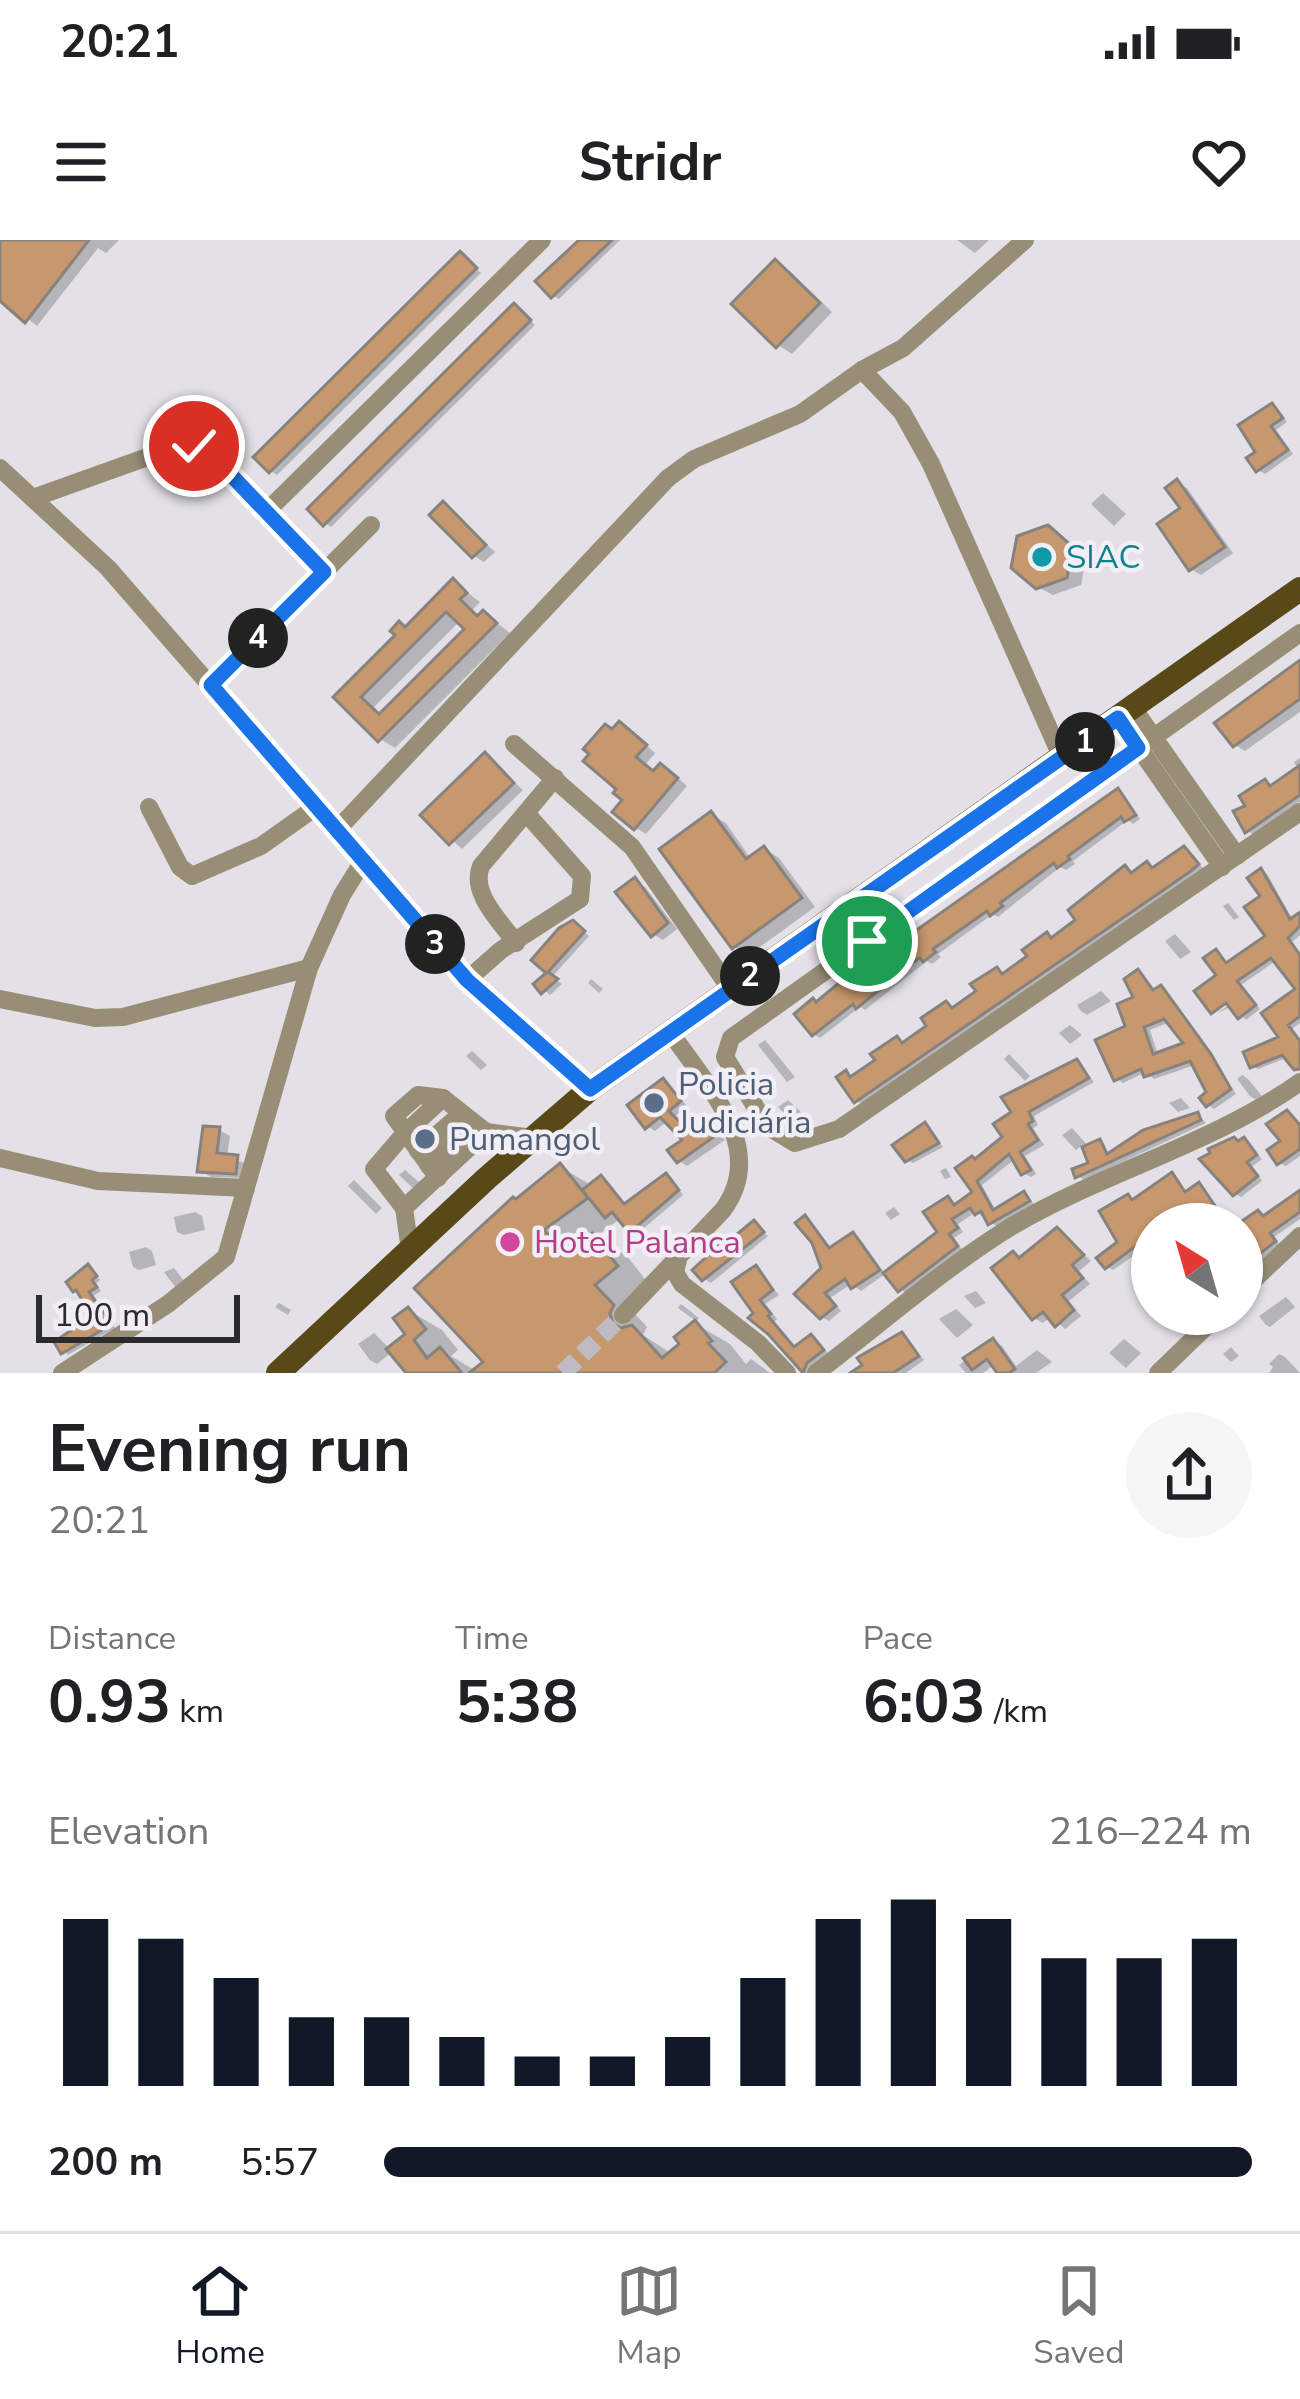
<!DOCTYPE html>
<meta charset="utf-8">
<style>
:root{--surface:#fff;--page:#f6f6f6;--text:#202124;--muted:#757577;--line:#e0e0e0;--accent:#111827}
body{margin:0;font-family:"Nunito Sans",sans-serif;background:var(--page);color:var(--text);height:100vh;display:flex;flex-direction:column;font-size:45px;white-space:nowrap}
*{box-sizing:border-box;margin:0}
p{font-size:39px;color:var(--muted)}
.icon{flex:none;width:66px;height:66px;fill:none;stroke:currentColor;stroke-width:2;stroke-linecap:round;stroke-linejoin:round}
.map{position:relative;height:1133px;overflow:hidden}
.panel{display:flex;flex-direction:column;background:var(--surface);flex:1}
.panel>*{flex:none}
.needle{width:78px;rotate:323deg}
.buttons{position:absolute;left:1131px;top:963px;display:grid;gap:24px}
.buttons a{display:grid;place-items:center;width:132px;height:132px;border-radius:50%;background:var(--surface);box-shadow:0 3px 9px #0004;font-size:60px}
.scale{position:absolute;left:36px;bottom:30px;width:204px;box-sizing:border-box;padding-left:12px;border:6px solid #2b2a2d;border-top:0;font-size:33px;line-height:42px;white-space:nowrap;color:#2b2a2d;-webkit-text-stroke:9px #f1eef5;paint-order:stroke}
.pin{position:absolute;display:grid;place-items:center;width:102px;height:102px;color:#fff;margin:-51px;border:6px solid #fff;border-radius:50%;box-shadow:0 3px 12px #0007}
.km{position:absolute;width:60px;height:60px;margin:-30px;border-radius:50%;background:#222;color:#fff;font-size:33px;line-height:60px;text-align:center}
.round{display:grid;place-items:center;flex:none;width:126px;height:126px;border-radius:63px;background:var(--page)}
.headline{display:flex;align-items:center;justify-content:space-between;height:204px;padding:0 48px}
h1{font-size:66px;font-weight:700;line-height:90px}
.figures{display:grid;grid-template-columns:repeat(3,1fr);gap:18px;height:204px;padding:12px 48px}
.figures div{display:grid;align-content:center}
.figures b{font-size:60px;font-weight:700}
.figures small{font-size:33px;font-weight:400}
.figures p{font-size:33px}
.chart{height:336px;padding:24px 48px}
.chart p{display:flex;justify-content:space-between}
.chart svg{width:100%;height:216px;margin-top:12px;stroke:var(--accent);stroke-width:6}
ul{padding:0 48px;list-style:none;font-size:39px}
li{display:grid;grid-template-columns:192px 144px 1fr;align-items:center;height:90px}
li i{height:30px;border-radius:15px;background:var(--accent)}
.status{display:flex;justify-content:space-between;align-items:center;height:84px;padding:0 60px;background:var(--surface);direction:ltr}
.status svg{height:33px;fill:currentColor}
header{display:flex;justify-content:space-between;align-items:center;height:156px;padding:0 48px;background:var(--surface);font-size:54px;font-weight:700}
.tabs{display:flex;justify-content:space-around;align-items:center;height:168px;border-top:3px solid var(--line);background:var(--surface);font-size:33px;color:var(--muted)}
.tabs a{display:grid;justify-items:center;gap:6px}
.tabs .selected{color:var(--accent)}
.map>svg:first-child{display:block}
.shadow{fill:#0003;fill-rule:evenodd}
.building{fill:#c7986d;stroke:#87827d;stroke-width:3;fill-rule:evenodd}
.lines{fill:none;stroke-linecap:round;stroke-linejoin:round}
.minor-tunnel{stroke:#bebcc2;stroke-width:18;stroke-dasharray:18 9;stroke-linecap:butt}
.minor{stroke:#978e75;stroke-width:18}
.major{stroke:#594918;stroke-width:24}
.route-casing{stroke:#fff;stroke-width:24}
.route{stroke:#1a73e8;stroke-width:15}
.culture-dot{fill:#0f9aa8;stroke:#f1eef5;stroke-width:4.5}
.service-dot{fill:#5c6f8a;stroke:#f1eef5;stroke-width:4.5}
.hotel-dot{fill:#d1479c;stroke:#f1eef5;stroke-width:4.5}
.labels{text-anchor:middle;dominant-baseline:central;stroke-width:9;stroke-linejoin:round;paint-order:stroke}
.culture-label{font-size:33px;fill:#0d838f;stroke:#f1eef5;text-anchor:start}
.service-label{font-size:33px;fill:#4e5e75;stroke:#f1eef5;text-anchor:start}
.hotel-label{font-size:33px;fill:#b23c85;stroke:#f1eef5;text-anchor:start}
</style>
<div class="status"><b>20:21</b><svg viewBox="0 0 49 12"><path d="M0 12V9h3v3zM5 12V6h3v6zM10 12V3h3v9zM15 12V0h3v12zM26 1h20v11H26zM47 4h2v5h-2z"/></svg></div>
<header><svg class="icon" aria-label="menu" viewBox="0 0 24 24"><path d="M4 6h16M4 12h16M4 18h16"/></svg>Stridr<svg class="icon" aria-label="heart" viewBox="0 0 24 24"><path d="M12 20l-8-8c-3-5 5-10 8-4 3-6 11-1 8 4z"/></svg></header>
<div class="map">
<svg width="1300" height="1133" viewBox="0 0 1300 1133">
<rect width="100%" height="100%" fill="#e3e1e7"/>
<g class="shadow">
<path d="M0,0H119L106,13L98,8L37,86L0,57Z"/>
<path d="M581,0H620L559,59L553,56Z"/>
<path d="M957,0H989L975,13Z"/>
<path d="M467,19L481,33L277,235L271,231Z"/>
<path d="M775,23L790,31L832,72L792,114L778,105Z"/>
<path d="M521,70L535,85L331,287L325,283Z"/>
<path d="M1272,166L1287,182L1276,190L1293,214L1265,234L1258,230L1259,213Z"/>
<path d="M1178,243L1187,248L1233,313L1201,335L1191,329Z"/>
<path d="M1103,253L1126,274L1114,286L1091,264Z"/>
<path d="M444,265L495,312L484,322L474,316Z"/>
<path d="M1047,288L1086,317L1081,345L1053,355L1038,347Z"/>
<path d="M453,342L480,362L473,369L480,377L484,373L510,393L395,508L380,499L337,457ZM460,381L468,389L382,475L374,467Z"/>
<path d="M1300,425V472L1245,511L1235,505Z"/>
<path d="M630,491L655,513L645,525L655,533L671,532L687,546L646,594L636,588L626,560L613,492Z"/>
<path d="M486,516L523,550L462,609L424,575Z"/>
<path d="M1300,518V562L1253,594L1247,591L1249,567L1265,542L1271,546L1299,530L1294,522Z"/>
<path d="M1118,552L1140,579L1133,584L1128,580L1073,621L1075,624L1066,630L1060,627L998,677L993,674L938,714L941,717L932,724L927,721L865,770L860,767L820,798L814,794L817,764Z"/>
<path d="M711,575L726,583L751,619L764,609L779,618L815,667L749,715L734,707Z"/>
<path d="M1184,609L1204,629L863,865L856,860L846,834L853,838L879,821L897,800L905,804L980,752L997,730L1006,735L1031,717L1048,696L1054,699L1079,681L1126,628L1135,634L1148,625L1156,630Z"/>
<path d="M1262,631L1267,634L1293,680H1300V695L1292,702L1300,714V783L1292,789L1300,800V830L1286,818L1258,829L1252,826L1283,799L1300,749L1277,720L1241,745L1260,769L1246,780L1232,766L1216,774L1240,757L1220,736L1216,712L1229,725L1269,697Z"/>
<path d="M635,641L645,647L677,689L663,700L653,694Z"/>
<path d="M1228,663L1239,677L1234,680L1223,666Z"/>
<path d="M579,687L589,696L552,737L562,744L550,755L537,744L551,733L535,720Z"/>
<path d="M1175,694L1191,712L1180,719L1165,701Z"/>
<path d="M1138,733L1155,752L1161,749L1168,753L1236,854L1214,869L1208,865L1210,853L1195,825L1154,839L1146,832L1123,843L1117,839L1137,759ZM1170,782L1188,804L1158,815L1150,790Z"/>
<path d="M591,739L603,749L599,753L588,743Z"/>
<path d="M1101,751L1111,761L1087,775L1081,771L1077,765Z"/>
<path d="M1070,785L1082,795L1070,804L1059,793Z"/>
<path d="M765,800L795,837L787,842L758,805Z"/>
<path d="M472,811L487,825L481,830L466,816Z"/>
<path d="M1009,814L1030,836L1025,841L1004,819Z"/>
<path d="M1077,822L1094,842L1034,876L1038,885L1033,888L1044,905L1025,916L1036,934L1031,937L1024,933L1015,919L982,945L996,971L1024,954L1035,965L998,987L976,972L958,984L963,992L954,998L963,1011L907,1054L900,1049L941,993L948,959L957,966L976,953L977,922L1006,898L997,884Z"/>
<path d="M1242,835L1248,839L1262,856L1256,860L1250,856L1237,839Z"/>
<path d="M664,842L688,867L675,876L693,895L709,884L725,900L687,926L679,921L686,900L668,881L655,891L647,886Z"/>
<path d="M1181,858L1190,868L1178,872L1169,863Z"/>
<path d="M788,860L803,874L793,882L778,867Z"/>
<path d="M1287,873L1300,885V916L1286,926L1279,923Z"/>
<path d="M1198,875L1206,883L1084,940L1078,936L1092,925L1084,904L1076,910L1062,895L1072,888L1089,907L1100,902L1110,915Z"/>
<path d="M925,885L943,907L913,923L907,920Z"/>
<path d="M219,890L230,896L227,917L248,924L246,938L211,937L201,931Z"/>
<path d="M1244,900L1262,919L1251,927L1262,941L1241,957L1235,954L1240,903Z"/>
<path d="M560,927L593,946L601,939L607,943L626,966L666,937L673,941L683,955L637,994L621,978L594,998L627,1016L651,1047L627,1065L647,1087L643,1095L672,1114L696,1084L730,1104L746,1124L751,1119L770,1133H410L392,1112L377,1124L370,1120L358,1104L374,1093L391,1110L409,1094L408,1070L442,1090L458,1110L451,1116L476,1131L487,1122L517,962Z"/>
<path d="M946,928L951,937L945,939L940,931Z"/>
<path d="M405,930L420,943L414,949L399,935Z"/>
<path d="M1172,935L1188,954L1199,945L1205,949L1221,972L1205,984H1152V1003L1113,1030L1107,1027L1121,1002L1128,957L1135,962Z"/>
<path d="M354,940L382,968L376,974L348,946Z"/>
<path d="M1300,953V979L1274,997L1280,1005L1242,1041V985L1258,973L1266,978Z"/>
<path d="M894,967L900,974L891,980L885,973Z"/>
<path d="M195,972L202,976L205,990L184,995L177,992L174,977Z"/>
<path d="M805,979L832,1010L854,995L861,1000L885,1034L861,1051L851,1044L830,1058L841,1071L829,1081L822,1077L824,1029Z"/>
<path d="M754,983L768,996L711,1043L704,1039L731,1002Z"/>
<path d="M1057,991L1091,1021L1079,1031L1090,1044L1069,1061L1081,1076L1065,1089L1051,1077L1043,1083L1034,1078L1014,1014L1022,1019Z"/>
<path d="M146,1007L152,1011L156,1025L139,1030L133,1027L129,1012Z"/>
<path d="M89,1028L100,1040L96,1044L101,1051L93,1056L115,1088L68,1115L63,1111L96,1077L81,1053Z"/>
<path d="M174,1028L184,1041L176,1048L164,1032Z"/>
<path d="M756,1029L779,1055L765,1064L777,1079L774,1082L797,1109L811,1097L830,1115L810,1133H802L799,1122L757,1074Z"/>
<path d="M976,1051L986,1063L975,1068L964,1056Z"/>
<path d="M1286,1057L1295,1067L1270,1087L1265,1084L1259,1076Z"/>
<path d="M279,1063L291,1070L288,1075L275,1067Z"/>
<path d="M681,1064L699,1078L696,1081L678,1068Z"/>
<path d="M956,1069L973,1085L957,1098L939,1079Z"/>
<path d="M902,1096L924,1120L906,1133H855Z"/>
<path d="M1124,1099L1141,1113L1126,1128L1109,1113Z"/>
<path d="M993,1101L1002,1106L1016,1126L1037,1110L1052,1122L1036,1133H1002L995,1124L983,1133H966L959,1125Z"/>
<path d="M1231,1107L1239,1116L1231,1122L1223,1114Z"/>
<path d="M1279,1114L1285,1117L1300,1133H1269L1273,1127L1269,1124Z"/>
</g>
<g class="building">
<path d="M0,0H89L25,83L0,61Z"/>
<path d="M579,0H612L551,58L535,41Z"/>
<path d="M460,11L477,28L269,233L253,217Z"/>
<path d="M775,19L820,63L776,108L731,64Z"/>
<path d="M514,63L531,80L323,286L307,269Z"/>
<path d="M1272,163L1283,178L1271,186L1288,210L1256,232L1246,218L1255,212L1238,185Z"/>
<path d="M1177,239L1225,307L1189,331L1157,284L1180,268L1165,248Z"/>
<path d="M443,261L486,305L472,318L429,275Z"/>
<path d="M1048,285L1072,306L1067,338L1036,349L1011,328L1017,296Z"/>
<path d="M453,338L467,353L460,359L477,376L483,370L497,383L378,502L333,457L395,395L390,391L399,381L405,387ZM446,372L464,389L379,474L361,457Z"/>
<path d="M1300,420V459L1233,507L1214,483Z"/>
<path d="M619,481L647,505L636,517L653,531L660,523L678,538L634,590L612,572L622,560L613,553L616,549L583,521L589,514L583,509L605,484L612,489Z"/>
<path d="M485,512L514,543L449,605L420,575Z"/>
<path d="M1300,525V555L1245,593L1233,571L1245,566L1239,556L1265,539L1270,546Z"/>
<path d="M1118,548L1136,575L1124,582L1121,577L1068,616L1070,619L1057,628L1054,623L1000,663L1003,666L990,676L987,671L933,709L936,712L923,722L920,718L909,725L856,769L853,764L812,796L794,774L813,758L816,762L880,709L884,713Z"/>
<path d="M711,571L746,619L764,606L802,658L732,709L659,609Z"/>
<path d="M1184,606L1199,624L1191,631L854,863L836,837L846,830L850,837L875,820L870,814L897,796L902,803L926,786L921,778L946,761L952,768L976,751L970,744L997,727L1002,734L1027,716L1022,710L1047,692L1051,698L1075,680L1068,670L1125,625L1131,633L1147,621L1152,628Z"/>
<path d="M1261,628L1290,679L1300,672V686L1288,698L1300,715V776L1288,785L1300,801V829L1294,830L1282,815L1250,828L1243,812L1278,797L1261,773L1295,749L1271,718L1237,741L1256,765L1238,779L1226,763L1211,774L1194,751L1216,735L1203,718L1216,709L1226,723L1265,696L1244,667L1260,656L1247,638Z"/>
<path d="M635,637L668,683L651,697L615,652Z"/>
<path d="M573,680L585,691L548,732L558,739L541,754L533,744L546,733L531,720L559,688Z"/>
<path d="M1138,729L1153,750L1161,745L1211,814L1231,849L1206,867L1199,858L1206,852L1190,821L1144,837L1141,829L1114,841L1095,800L1125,786L1117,764L1133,757L1124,739ZM1164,779L1183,803L1153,814L1144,787Z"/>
<path d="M1077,819L1089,838L1029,872L1033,881L1028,884L1038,900L1020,912L1031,930L1021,935L1009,914L977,941L993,970L1024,951L1030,961L988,985L981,971L975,975L970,968L952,979L958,988L949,994L958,1006L898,1052L883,1033L937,992L923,972L948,956L954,965L972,952L955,928L972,916L975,919L1002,897L993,884L1011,872L1001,857Z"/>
<path d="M663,838L681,861L669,871L691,893L709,881L718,894L677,923L667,910L682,900L660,877L645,889L627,865Z"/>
<path d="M1287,870L1300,885V909L1277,925L1267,910L1280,901L1266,884Z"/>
<path d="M1198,872L1201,880L1075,938L1072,929L1088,923L1082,907L1100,899L1107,914L1143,890Z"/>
<path d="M925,882L939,903L905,922L892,905Z"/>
<path d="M203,886L220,887L217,913L238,915L236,934L197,932Z"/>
<path d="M1234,897L1238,901L1244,897L1257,915L1247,922L1258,936L1233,956L1199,919L1210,913L1208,909Z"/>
<path d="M560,923L588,958L544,990L566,1014L592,993L618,1026L595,1045L614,1065L610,1073L613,1084L621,1088L632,1085L662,1118L679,1104L674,1097L695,1080L712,1101L708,1103L726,1122L714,1133H469L483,1122L414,1048L513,957L516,959Z"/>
<path d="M1172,932L1185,952L1199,942L1217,969L1196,984H1152V994L1105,1029L1096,1018L1117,1002L1099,971L1128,954L1132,960Z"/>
<path d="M666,933L679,950L629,993L612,972L605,978L582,950L601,935L624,964Z"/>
<path d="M1300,950V972L1270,993L1276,1001L1242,1028V981L1258,970L1263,976Z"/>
<path d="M805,975L829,1008L853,992L880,1030L851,1049L845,1039L825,1053L836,1066L820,1079L794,1054L821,1028L812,1003L795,983Z"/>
<path d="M754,980L764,992L702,1041L692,1030L728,997L730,1000Z"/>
<path d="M1057,987L1084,1015L1072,1025L1083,1038L1062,1055L1074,1070L1055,1087L1043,1072L1032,1080L991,1028L1013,1011L1019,1018Z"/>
<path d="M88,1024L97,1036L92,1040L97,1047L89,1052L112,1084L61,1114L54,1102L92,1076L76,1050L73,1052L66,1042Z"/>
<path d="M756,1025L773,1050L760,1060L771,1074L768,1076L794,1107L811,1094L824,1110L807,1123L803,1133L768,1094L748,1078L753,1073L731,1042Z"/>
<path d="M408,1067L426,1089L414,1100L427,1118L440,1107L462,1133H406L386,1109L405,1094L393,1078Z"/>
<path d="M902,1092L919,1116L893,1133H850L862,1125L857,1118L860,1116Z"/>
<path d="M993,1098L1015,1129L1009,1133H997L987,1119L972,1130L963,1118Z"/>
</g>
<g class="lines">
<path class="minor-tunnel" d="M563,1133L623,1075"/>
<g class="minor">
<path d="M862,130L902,172L931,224L1062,518"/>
<path d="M0,228L108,328L467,740L590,849"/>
<path d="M33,258L181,205L207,210L324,332"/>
<path d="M267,271L542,0"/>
<path d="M1300,393L731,798L725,817L767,886L795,903L839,889L1300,572"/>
<path d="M211,445L371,285"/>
<path d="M1133,468L1237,616"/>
<path d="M1118,478L1222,627"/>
<path d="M514,504L632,607L731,750"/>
<path d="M149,567L180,627L192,636L261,606L316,567"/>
<path d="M336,591L668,238L694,219L800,174L862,130L903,108L1025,0"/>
<path d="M516,703C500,681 470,653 481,626L555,538"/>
<path d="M467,740L501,710L580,659L582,636L526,573"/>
<path d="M0,759L95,778L123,777L309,728"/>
<path d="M418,911L461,874"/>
<path d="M0,918L98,941L246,948"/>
<path d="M429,926L475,884"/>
<path d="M438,938L394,876L418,855L443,858"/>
<path d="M404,968L374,929L404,894L443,858L486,892"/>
<path d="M410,1010L404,968L486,892L533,898"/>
<path d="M678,1020L675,1032L682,1044L758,1103L787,1133"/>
<path d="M1242,1051L1300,996"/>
<path d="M623,1075L723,970C769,908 706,845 671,793"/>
<path d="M62,1133L168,1064L226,1017L309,728L342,655L362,623"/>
<path d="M816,1133C881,1084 945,1027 1014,985C1106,931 1213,904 1300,842"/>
<path d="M1158,1133L1219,1074"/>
</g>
<path class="major" d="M278,1133L487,938L590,849L1300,349"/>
</g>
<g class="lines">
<defs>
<path id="route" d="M194,206L207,210L324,332L211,445L467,740L590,849L1118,478L1138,508L867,701"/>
</defs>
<use href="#route" class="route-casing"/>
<use href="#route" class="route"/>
</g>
<circle class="culture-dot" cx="1042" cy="317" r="12"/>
<g class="service-dot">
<circle cx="654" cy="863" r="12"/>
<circle cx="425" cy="899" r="12"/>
</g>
<circle class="hotel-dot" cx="510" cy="1002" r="12"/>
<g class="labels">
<g class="culture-label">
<text x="1066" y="317">SIAC</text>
</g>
<g class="service-label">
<text x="678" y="844">Policia<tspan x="678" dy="38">Judiciária</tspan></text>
<text x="449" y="899">Pumangol</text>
</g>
<g class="hotel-label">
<text x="534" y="1002">Hotel Palanca</text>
</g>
</g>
</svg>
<div class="buttons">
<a><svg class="needle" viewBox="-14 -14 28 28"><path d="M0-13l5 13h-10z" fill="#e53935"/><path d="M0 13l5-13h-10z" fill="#757577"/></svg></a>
</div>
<div class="scale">100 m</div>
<div class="pin" style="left:867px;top:701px;background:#1e9e55"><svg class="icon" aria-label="arrive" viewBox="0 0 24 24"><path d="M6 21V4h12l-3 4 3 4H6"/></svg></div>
<div class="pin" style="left:194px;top:206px;background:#d93025"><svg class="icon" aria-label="check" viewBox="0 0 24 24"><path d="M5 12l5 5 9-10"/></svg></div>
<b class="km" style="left:1085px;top:502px">1</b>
<b class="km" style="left:750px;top:736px">2</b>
<b class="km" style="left:435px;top:704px">3</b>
<b class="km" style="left:258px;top:398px">4</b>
</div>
<section class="panel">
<div class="headline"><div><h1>Evening run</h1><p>20:21</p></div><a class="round"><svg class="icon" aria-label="share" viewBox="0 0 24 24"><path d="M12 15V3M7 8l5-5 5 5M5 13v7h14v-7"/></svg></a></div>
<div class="figures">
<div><p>Distance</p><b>0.93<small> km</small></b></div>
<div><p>Time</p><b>5:38</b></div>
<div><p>Pace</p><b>6:03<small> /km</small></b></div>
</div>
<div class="chart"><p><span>Elevation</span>216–224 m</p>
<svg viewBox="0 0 160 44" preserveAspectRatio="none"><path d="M5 44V10M15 44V14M25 44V22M35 44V30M45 44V30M55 44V34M65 44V38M75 44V38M85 44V34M95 44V22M105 44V10M115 44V6M125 44V10M135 44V18M145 44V18M155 44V14"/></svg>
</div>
<ul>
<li><b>200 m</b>5:57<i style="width:100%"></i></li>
</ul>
</section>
<nav class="tabs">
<a class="selected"><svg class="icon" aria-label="home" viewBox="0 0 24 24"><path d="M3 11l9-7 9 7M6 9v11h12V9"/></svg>Home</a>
<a><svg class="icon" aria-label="map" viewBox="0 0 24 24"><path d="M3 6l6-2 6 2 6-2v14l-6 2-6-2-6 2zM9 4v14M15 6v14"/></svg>Map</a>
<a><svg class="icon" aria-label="saved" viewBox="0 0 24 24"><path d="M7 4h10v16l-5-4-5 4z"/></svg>Saved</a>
</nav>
